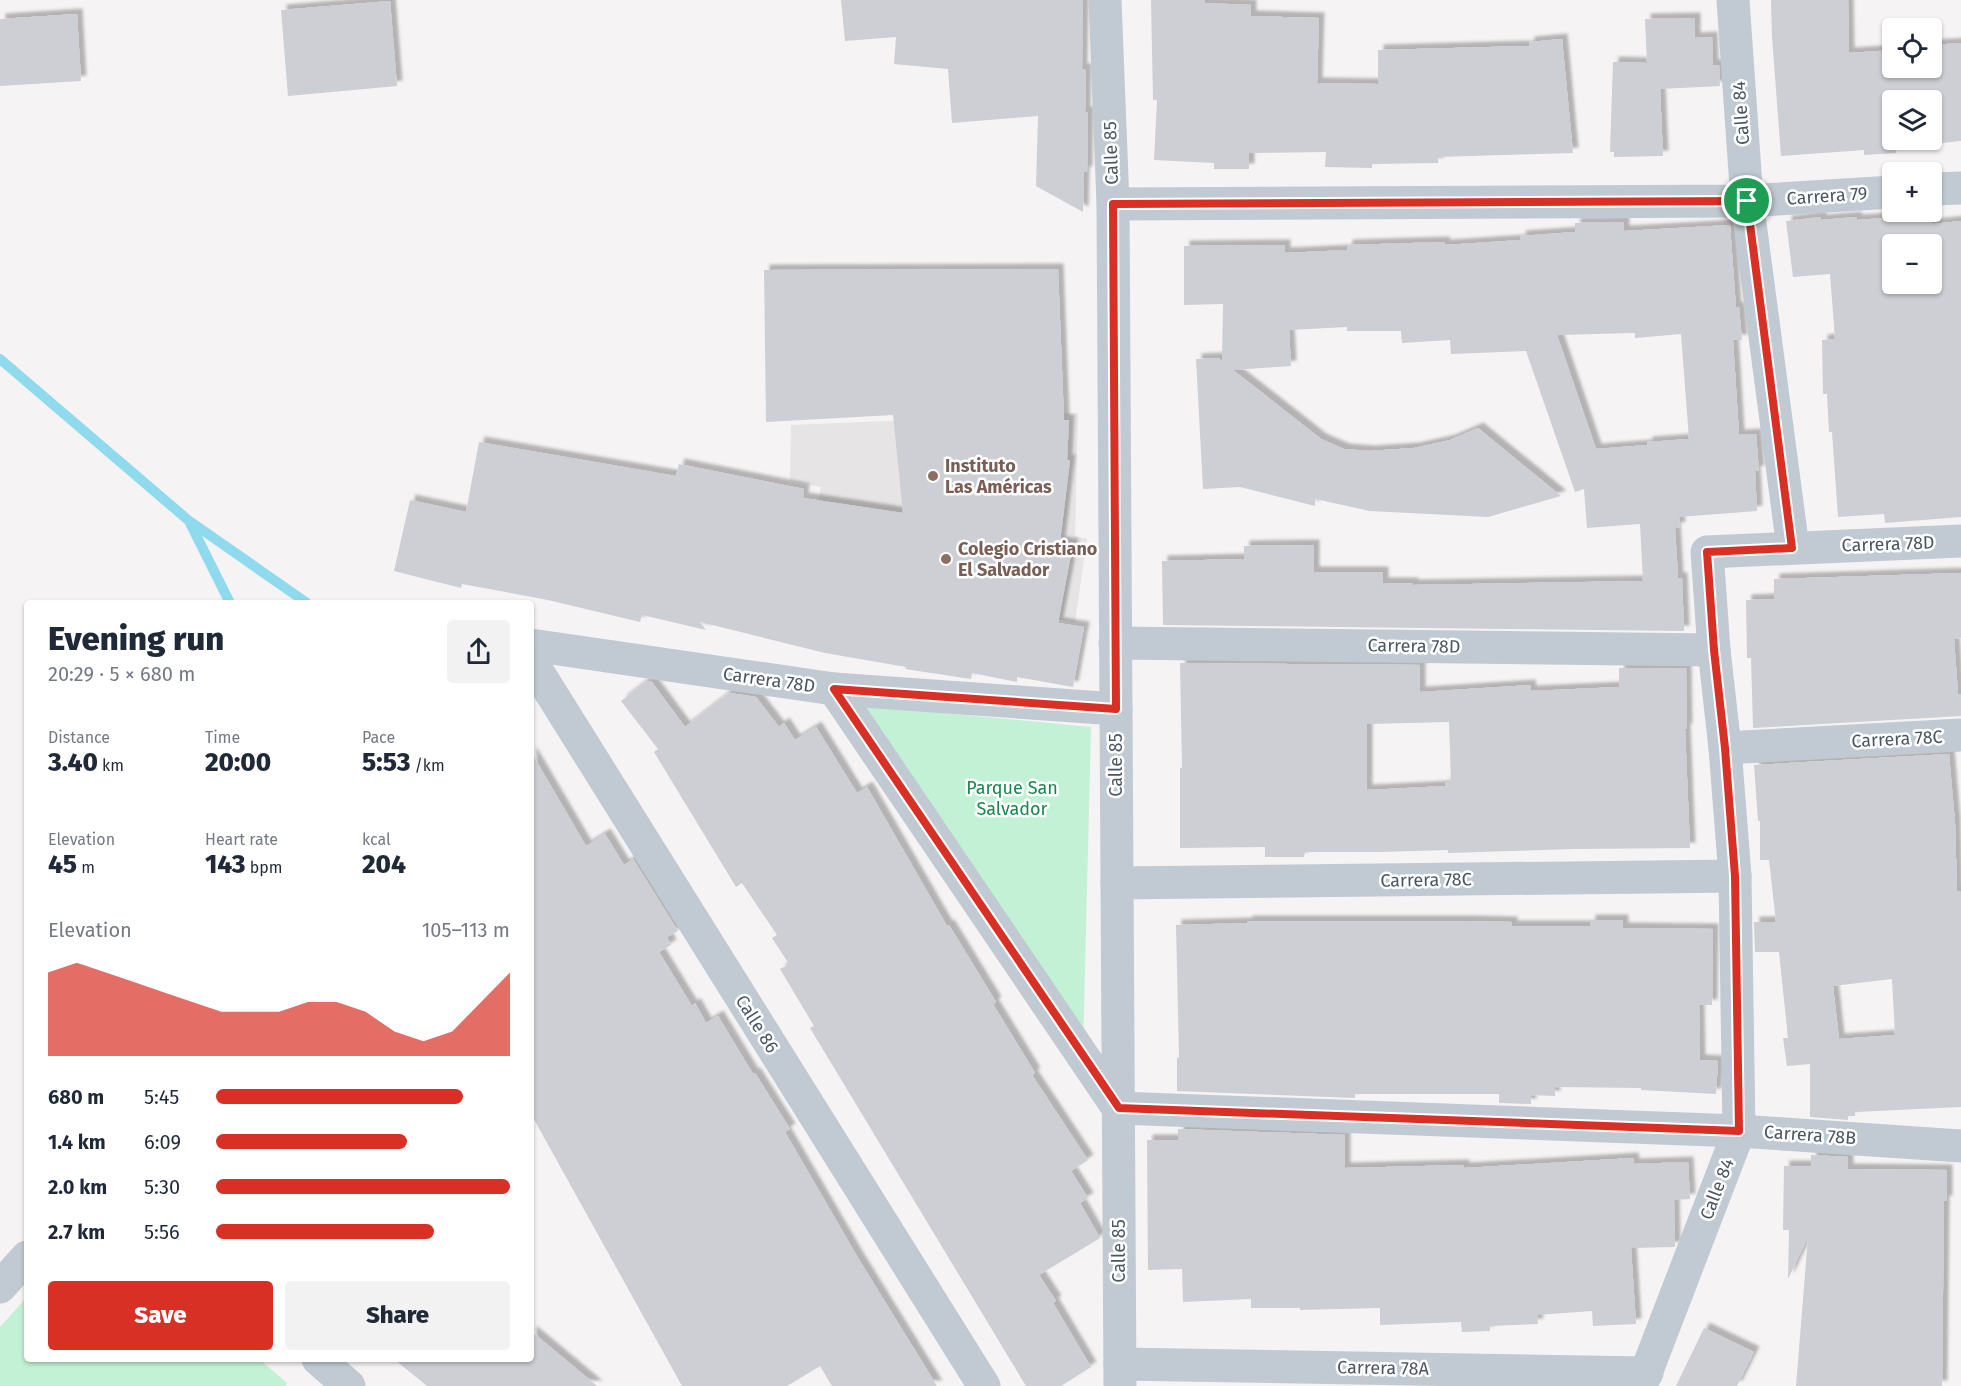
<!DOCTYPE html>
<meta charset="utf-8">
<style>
:root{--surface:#fff;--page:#f2f2f3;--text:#1f2937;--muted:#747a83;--accent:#d93025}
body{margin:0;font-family:"Fira Sans",sans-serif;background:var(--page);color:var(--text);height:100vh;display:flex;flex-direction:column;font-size:22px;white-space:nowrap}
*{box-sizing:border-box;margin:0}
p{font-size:20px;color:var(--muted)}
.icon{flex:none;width:33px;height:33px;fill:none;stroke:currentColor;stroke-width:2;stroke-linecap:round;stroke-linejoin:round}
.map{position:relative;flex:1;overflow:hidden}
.drawer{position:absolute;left:24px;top:600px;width:510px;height:762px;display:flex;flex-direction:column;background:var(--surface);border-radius:6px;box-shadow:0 2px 4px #0004}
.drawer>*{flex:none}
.fabs{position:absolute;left:1882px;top:18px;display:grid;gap:12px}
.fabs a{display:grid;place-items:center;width:60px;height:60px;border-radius:6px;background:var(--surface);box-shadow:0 2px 4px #0004;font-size:30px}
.pin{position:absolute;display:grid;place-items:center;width:51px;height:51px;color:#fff;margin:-26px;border:3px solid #fff;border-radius:50%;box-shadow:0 2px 6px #0007}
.round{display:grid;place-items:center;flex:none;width:63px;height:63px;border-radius:6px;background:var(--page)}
.head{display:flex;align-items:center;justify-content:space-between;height:102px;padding:0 24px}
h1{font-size:33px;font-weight:800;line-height:45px}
.metrics{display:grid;grid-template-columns:repeat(3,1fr);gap:9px;height:102px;padding:6px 24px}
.metrics div{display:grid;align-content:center}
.metrics b{font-size:26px;font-weight:800}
.metrics small{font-size:16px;font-weight:400}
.metrics p{font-size:16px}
.chart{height:168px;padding:12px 24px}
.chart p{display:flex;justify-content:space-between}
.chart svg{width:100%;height:108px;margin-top:6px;fill:var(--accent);opacity:.7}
.button{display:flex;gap:12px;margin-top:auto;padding:12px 24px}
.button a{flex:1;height:69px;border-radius:6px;background:var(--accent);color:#fff;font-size:24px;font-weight:800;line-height:69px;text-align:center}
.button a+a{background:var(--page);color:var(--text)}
ul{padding:0 24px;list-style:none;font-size:20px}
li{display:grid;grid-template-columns:96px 72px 1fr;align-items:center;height:45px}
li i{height:15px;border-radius:8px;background:var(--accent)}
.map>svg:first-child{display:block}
.education{fill:#e6e4e5}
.green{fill:#c3f1d5}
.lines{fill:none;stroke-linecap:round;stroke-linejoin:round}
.stream{stroke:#90daee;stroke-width:10}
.building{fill:#cdcfd5;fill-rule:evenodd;filter:url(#shadow)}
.minor{stroke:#c1cad2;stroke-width:33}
.route-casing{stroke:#fff;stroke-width:12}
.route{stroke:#d93025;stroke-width:8}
.education-dot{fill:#8d6e63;stroke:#fff;stroke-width:2}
.labels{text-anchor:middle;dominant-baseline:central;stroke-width:5;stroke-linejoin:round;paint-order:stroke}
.street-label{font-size:18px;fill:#4a5661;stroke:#fff}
.education-label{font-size:18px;font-weight:bold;fill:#785e54;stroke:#fff;text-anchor:start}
.park-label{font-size:18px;fill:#17864f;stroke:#fff}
</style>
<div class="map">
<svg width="1961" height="1386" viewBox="0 0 1961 1386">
<defs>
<filter id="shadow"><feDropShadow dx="5.5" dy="-5.5" stdDeviation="1.5" flood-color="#0004"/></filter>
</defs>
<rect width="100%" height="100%" fill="#f5f3f3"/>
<path class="education" d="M1078,413L1075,536L1087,539L1075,622L803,578L821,487L790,481L791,425Z"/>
<g class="green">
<path d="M860,705L1091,727L1083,1051Z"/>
<path d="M27,1297V1359H259L287,1383L286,1386H0V1327Z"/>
</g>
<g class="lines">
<g class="stream">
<path d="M0,359L188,520L307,603"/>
<path d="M190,523L230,603"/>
</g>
</g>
<g class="building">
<path d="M841,0H1083L1082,69H1086L1085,112H1088L1087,172H1084L1083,212L1036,186L1038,116L952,123L948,69L894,64L896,37L845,41Z"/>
<path d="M1151,0H1205V3L1251,5V16L1319,18L1317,83L1378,84V50L1529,46V42L1562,39L1573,153L1438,157V163L1372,164V168L1325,167L1326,152L1249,153V169H1214V163L1154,160L1157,100H1153Z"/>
<path d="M1771,0H1848L1849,53L1893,50V68H1932V45L1961,43V141L1896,148V153L1864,155V150L1781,156L1772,37ZM1893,100H1932V140H1893Z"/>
<path d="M390,1L397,86L288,96L281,10Z"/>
<path d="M77,14L81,81L0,86V19Z"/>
<path d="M1695,18V38L1712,37L1713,65H1719L1720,86L1660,89L1663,156L1614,157V152H1610L1613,62L1647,63L1645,19Z"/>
<path d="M1821,217V220L1856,217L1857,220L1896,217L1897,220L1931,218L1932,224L1961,221V517L1885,523L1884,514L1838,517L1832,432H1829L1827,394H1823L1822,340L1835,339L1830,274L1793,277L1786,221ZM1893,244H1932V284H1893Z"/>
<path d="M1624,222V231L1730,225L1736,308L1739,307L1742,340H1733L1739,435L1756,434L1759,471H1755L1757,511L1679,517L1680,527L1675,528L1678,578H1682L1684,631L1163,625L1162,561L1244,559V546L1314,545V572H1383V583H1413V585L1643,581L1640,524L1587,528L1584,489L1575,492L1526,351L1451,354L1450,340L1402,343L1401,331H1347V327L1289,330L1291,366L1233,370L1321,439L1344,449L1369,451L1414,448L1450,440L1478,428L1561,496L1488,517L1370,511L1315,499V506L1240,487L1203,489L1196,359L1218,358L1222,361L1223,304L1184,305V246L1285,245V253L1347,250V245L1444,242L1445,245L1521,240L1520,236L1575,232V223ZM1635,333V338L1681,334L1689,439L1647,442V445L1596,449L1557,335Z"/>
<path d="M1058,269L1064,420H1069L1067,460H1070L1060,542L1073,544L1058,623L1084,627L1073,687L1017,677V682L972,673L971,679L905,669L906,667L825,653L700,622L706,630L642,615L640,622L548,600L462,584L461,588L394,571L410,500L466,512L479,442L676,476L679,464L804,489L803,498L903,513L893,415L766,422L764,270Z"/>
<path d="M1961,573V638L1954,639L1958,694H1961V716L1753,728L1751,658H1747L1746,600L1774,599V579Z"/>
<path d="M1180,663L1420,665V692L1530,685L1531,691L1619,687V668H1686L1687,729H1685L1690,848L1574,849L1448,853V850L1380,852H1305L1304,857H1265V847L1180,848V768H1182ZM1449,722L1451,782H1445L1446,786L1367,790V724Z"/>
<path d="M647,681H651L685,727L729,693L756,697L779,727L784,723L795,740L816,727L857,793L867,787L947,926L949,925L996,1002L993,1004L1035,1073L1032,1075L1088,1160L1071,1171L1088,1198L1080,1203L1100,1238L1039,1275L1056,1301L1053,1303L1091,1367L1061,1386H1026L810,1028L814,1026L780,969L789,964L772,938L777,935L742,883L736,887L654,752L658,749L621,701Z"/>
<path d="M531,752L586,846L605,834L624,865L633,859L678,931L667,937L671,945L659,952L692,1006L695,1003L706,1023L718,1016L753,1074L755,1073L790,1129L785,1132L858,1258L937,1386H832L820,1366L787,1386H682L531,1114Z"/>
<path d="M1949,754L1955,823L1957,891H1960L1961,905V1107L1855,1112V1116H1848V1120L1810,1117V1064L1787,1066L1783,1038H1788L1779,952H1755L1754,922H1776L1769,860H1760V821H1758L1754,765ZM1892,979L1895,1035L1839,1039L1833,986Z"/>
<path d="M1590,920H1623V928L1713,929L1712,1005H1699L1700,1060L1718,1061L1716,1094L1641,1090V1088L1555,1087V1096L1531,1095V1104L1499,1103V1094H1355V1098L1177,1091V1058L1179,1057L1176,925L1247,923V921H1467L1512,922V926H1590Z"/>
<path d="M1178,1129L1345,1135V1168L1464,1165V1168L1633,1158L1634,1164L1688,1162L1690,1199L1674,1200L1675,1247L1631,1248L1636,1324L1593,1326L1592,1311L1537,1315L1538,1324L1490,1326V1331L1462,1332L1461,1322L1380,1325V1308L1300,1310V1308H1251V1299L1183,1302L1182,1269L1148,1270L1147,1140H1178Z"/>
<path d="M1811,1155L1848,1157V1169L1947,1170V1201H1944L1942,1386H1796L1808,1237L1788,1279L1789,1230H1783L1784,1166H1811Z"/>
<path d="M1704,1328L1754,1352L1737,1386H1676Z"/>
<path d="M531,1331L597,1386H427L394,1359H531Z"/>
</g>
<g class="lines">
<g class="minor">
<path d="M1105,0L1113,204L1120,1386"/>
<path d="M1733,0L1747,201L1793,548"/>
<path d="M1932,189L1961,188"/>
<path d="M1113,204L1747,201L1893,192"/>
<path d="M1115,643L1714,650"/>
<path d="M531,645L834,689L1116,709"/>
<path d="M531,661L984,1386"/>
<path d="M834,689L1118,1108L1739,1131L1961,1146"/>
<path d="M1725,748L1961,735"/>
<path d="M1117,883L1735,876"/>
<path d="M0,1287L27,1257"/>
<path d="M318,1359L349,1386"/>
<path d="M1120,1364L1647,1373"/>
<path d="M1641,1386L1739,1131L1735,876L1725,748L1714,650L1707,552L1961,541"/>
</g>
</g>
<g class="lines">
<defs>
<path id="route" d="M1747,201L1792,548L1707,552L1714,650L1725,748L1735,876L1739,1131L1119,1108L834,689L1116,709L1113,204Z"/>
</defs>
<use href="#route" class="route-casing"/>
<use href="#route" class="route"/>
</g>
<g class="education-dot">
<circle cx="933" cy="476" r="6"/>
<circle cx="946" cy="559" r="6"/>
</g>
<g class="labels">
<g class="street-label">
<text transform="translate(1741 113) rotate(-94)">Calle 84</text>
<text transform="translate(1111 153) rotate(-92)">Calle 85</text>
<text transform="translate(1827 196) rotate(-4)">Carrera 79</text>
<text transform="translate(1888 544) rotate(-2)">Carrera 78D</text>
<text transform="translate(1414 646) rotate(1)">Carrera 78D</text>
<text transform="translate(769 680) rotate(8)">Carrera 78D</text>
<text transform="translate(1897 739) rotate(-3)">Carrera 78C</text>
<text transform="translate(1116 765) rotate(-90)">Calle 85</text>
<text transform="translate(1426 880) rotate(-1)">Carrera 78C</text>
<text transform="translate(757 1024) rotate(58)">Calle 86</text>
<text transform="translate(1810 1135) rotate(4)">Carrera 78B</text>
<text transform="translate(1717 1189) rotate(-69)">Calle 84</text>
<text transform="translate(1119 1251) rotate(-90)">Calle 85</text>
<text transform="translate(1383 1368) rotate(1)">Carrera 78A</text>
</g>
<g class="education-label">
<text x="945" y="466">Instituto<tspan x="945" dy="21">Las Américas</tspan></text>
<text x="958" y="549">Colegio Cristiano<tspan x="958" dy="21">El Salvador</tspan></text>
</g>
<g class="park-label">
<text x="1012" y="788">Parque San<tspan x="1012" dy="21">Salvador</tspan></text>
</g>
</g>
</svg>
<div class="fabs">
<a><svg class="icon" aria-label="locate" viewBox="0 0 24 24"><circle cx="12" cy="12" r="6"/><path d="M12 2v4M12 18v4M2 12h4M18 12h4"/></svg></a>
<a><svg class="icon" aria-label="layers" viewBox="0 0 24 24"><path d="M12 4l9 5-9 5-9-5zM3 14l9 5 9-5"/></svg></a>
<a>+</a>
<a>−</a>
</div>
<div class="pin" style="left:1747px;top:201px;background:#1e9e55"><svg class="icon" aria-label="arrive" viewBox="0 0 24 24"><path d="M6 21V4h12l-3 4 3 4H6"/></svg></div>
<section class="drawer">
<div class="head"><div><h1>Evening run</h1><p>20:29 · 5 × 680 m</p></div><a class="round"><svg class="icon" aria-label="share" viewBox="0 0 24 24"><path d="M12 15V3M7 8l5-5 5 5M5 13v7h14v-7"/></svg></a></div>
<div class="metrics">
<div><p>Distance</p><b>3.40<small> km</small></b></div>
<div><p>Time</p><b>20:00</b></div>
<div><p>Pace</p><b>5:53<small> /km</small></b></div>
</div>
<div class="metrics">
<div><p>Elevation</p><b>45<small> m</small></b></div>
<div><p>Heart rate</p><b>143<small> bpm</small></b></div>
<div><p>kcal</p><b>204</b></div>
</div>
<div class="chart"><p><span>Elevation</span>105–113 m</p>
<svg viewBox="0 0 160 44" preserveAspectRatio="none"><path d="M0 44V10L10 6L20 10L30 14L40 18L50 22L60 26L70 26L80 26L90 22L100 22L110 26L120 34L130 38L140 34L150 22L160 10V44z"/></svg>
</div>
<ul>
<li><b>680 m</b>5:45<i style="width:84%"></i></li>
<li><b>1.4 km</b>6:09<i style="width:65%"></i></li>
<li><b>2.0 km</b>5:30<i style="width:100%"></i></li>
<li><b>2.7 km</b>5:56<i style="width:74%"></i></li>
</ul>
<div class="button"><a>Save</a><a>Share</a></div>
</section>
</div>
